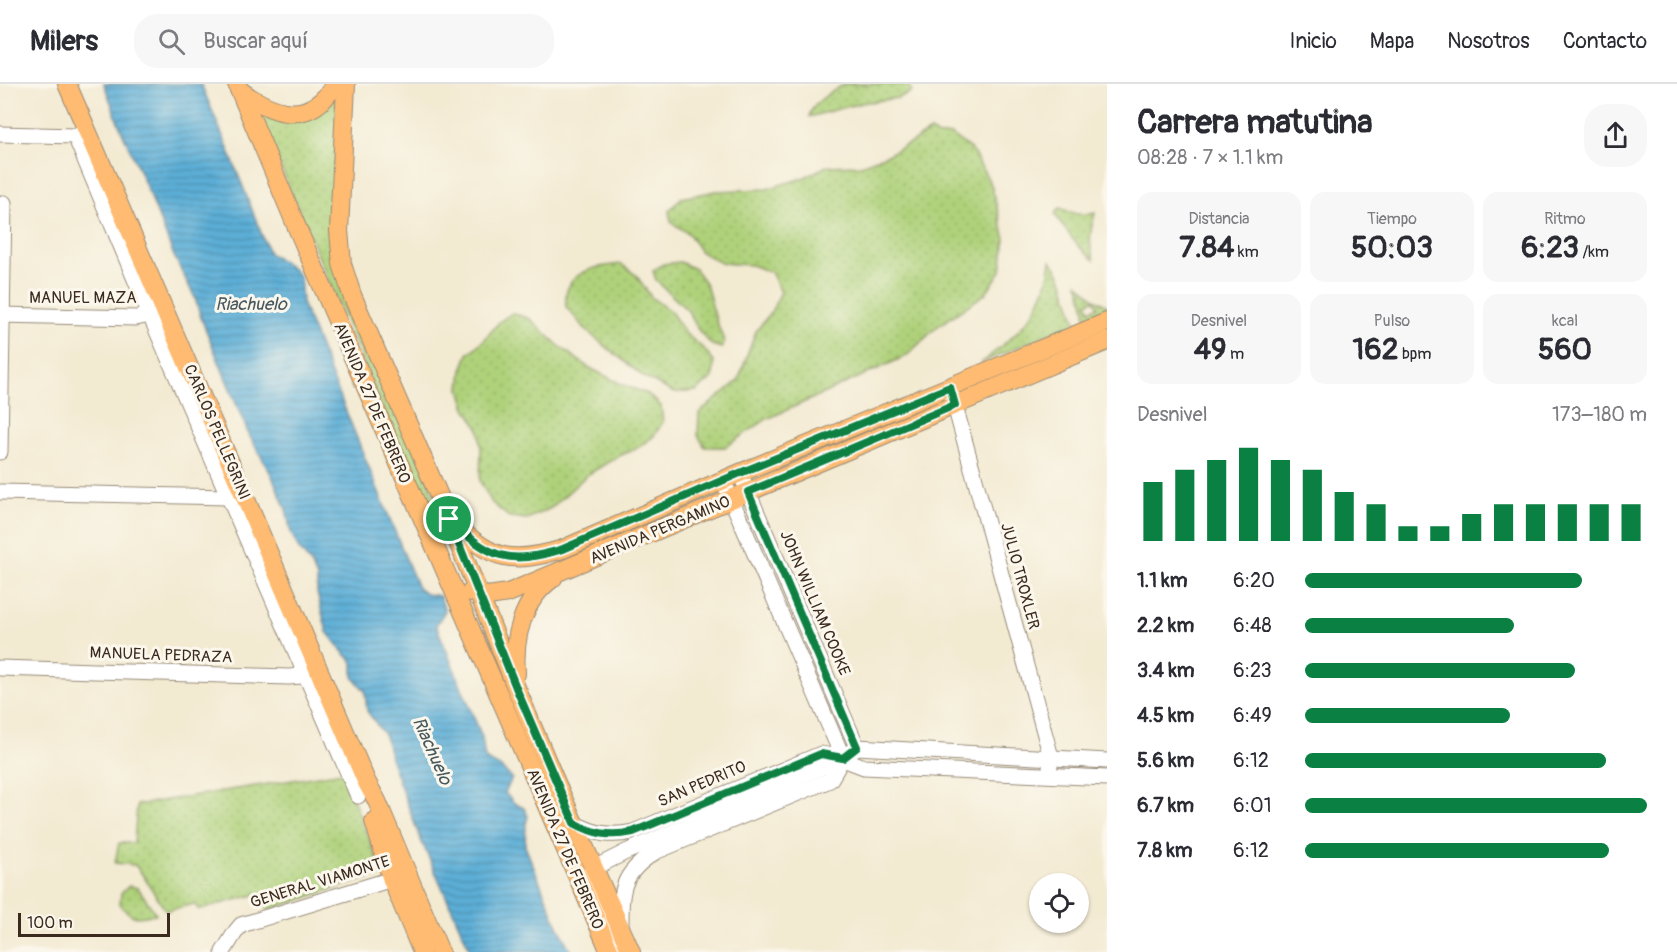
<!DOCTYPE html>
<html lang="es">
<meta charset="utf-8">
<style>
:root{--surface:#fff;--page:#f7f7f7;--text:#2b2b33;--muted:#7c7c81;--line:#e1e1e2;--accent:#0b8043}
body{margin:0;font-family:Pangolin,sans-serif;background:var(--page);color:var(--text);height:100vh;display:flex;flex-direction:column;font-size:22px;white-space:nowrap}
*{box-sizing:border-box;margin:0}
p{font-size:20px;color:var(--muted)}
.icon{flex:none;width:33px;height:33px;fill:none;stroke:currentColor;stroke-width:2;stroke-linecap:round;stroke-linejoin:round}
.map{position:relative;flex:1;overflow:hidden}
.details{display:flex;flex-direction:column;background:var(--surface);width:570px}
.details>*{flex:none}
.fabs{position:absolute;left:1029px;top:789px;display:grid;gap:12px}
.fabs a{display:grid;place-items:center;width:60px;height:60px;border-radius:50%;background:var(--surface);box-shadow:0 2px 4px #0004;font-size:30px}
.scale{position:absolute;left:18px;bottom:15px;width:152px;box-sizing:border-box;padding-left:6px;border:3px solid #3b2a1e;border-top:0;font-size:16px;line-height:21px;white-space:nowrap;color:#3b2a1e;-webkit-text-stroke:4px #fbf7ec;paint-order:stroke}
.pin{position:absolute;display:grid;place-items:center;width:51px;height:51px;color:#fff;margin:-26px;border:3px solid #fff;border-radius:50%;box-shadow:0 2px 6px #0007}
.round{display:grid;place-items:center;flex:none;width:63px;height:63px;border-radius:24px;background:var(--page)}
.headline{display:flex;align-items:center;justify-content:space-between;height:102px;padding:0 30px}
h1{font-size:33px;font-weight:800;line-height:45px}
.metrics{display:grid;grid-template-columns:repeat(3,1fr);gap:9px;height:102px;padding:6px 30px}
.metrics div{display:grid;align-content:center;border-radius:15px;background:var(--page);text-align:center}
.metrics b{font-size:30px;font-weight:800}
.metrics small{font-size:16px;font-weight:400}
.metrics p{font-size:16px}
.chart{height:168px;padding:12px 30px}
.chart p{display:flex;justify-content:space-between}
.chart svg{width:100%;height:108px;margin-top:6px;stroke:var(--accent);stroke-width:6}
ul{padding:0 30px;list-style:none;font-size:20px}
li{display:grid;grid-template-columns:96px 72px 1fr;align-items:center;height:45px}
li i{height:15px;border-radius:8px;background:var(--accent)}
header{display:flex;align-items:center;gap:36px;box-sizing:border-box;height:84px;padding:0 30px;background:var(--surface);border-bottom:2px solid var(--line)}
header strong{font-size:28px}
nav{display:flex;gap:33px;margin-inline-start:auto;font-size:21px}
.search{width:420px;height:54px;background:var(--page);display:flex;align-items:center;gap:15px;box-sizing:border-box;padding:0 21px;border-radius:24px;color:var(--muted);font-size:22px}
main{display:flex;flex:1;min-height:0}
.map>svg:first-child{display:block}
.grass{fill:url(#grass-dots);stroke:#757e4c;stroke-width:1.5}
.water{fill:url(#water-rules);stroke:#4c6c7a;stroke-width:1.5}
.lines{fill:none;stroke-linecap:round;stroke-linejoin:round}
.minor-casing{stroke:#978a78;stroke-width:17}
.major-casing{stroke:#978a78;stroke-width:20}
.minor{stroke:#fff;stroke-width:15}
.major{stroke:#febb71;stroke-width:18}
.route-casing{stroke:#fff;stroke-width:12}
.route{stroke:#0b8043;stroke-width:8}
.labels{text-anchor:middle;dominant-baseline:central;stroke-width:6;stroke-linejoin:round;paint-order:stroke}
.street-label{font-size:16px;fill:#3b2a1e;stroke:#fbf7ec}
.water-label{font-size:18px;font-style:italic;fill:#47585f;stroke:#fbf7ec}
</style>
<header>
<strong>Milers</strong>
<div class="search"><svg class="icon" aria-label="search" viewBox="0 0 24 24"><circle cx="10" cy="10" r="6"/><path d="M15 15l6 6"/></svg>Buscar aquí</div>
<nav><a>Inicio</a><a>Mapa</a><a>Nosotros</a><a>Contacto</a></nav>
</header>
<main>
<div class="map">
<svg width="1107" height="868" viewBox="0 0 1107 868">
<defs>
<pattern id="grass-dots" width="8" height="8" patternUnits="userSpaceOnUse" patternTransform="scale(1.5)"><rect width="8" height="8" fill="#afd17a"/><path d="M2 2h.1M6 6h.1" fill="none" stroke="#97b469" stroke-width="1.8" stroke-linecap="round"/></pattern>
<pattern id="water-rules" width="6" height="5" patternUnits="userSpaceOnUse" patternTransform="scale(1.5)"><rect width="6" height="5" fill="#5caed7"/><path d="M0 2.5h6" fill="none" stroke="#4d8eae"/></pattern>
</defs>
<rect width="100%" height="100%" fill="#fbf7ec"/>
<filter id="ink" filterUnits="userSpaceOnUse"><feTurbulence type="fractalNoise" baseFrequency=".0167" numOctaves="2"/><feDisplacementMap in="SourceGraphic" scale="12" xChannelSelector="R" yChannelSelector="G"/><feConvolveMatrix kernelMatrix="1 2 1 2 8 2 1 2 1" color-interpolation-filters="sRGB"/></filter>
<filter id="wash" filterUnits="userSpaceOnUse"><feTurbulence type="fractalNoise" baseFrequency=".008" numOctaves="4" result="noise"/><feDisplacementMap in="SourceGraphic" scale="24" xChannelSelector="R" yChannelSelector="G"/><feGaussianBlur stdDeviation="1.35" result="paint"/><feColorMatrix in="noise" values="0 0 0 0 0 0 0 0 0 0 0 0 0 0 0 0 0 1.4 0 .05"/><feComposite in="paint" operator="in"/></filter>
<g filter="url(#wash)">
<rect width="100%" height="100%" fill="#f3ead2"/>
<g class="grass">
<path d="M338,0L334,156L468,497C447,474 443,439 421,415L254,20L284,32Z"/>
<path d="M844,0H908L912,8L898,14L861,19L809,33C812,18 832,8 844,0Z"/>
<path d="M930,47L938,52L951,51L971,65L991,100L1005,155L1001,187L985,210L938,242L906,272L767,335L725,363H705L698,351L699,329L738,297L756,247L771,228L781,208L771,188L751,181L721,179L701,168L689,150L671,138L669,127L681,114L716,107L767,105L803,94L827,82L861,81L889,70L912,58Z"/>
<path d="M1060,124C1072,129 1082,133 1095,129C1090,148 1088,157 1094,176C1077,163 1066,148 1055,130Z"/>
<path d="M1051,177L1061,192L1076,238L981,279C1020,247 1044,229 1051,177Z"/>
<path d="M680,178L695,185L706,200L716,236L724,257L722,264L712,261L699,247L688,227L656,196L653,187L663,180Z"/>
<path d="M621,180L636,191L651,213L671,228L686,250L704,265L714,278L713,293L697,307L674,309L644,293L589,249L566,223C566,218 565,209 568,204C576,184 602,182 621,180Z"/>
<path d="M1078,199L1095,215L1087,219L1090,226L1098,223L1095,217L1097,216L1107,222V226L1086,234L1083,215Z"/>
<path d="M512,229L530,235L558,261L588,283L623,301L648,310L661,322L663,338L653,353L639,363L615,374L587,391L551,424L527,435L509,433L492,419L480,397L481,364L479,345L466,324L460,305L462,286L468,270L485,255L499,238Z"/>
<path d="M342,688L383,789L268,826L261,809L199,826L194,820L166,827L142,790L135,781L115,779L119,759H134L137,721Z"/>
<path d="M129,802L138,804L156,830C137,834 134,836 120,821L121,809Z"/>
</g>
<path class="water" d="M104,0H201L227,62L269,169L287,180L300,192L302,219L418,504L426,510L440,512L445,527L436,541L482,653L485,675L500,683L512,694L505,709L514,719L524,724L528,732L526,740L525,762L556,837L571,868H471L420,754L392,679L385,652L367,627L365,607L353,593V578L342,567L327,548L317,509V494L311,480L299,465L291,449L286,425L271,390L249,351L201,234L195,214L174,172L149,109L120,43Z"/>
</g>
<g filter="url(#ink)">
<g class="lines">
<defs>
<g id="minor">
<path d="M0,50L75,52L84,49"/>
<path d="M75,52L150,231L358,712"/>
<path d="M0,231L136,234L159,229"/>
<path d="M952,311L1051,673L1050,682"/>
<path d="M0,368L4,119"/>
<path d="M740,389L857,663"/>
<path d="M723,396L843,674"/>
<path d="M0,408L228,413L237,412"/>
<path d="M0,584L289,593L314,591"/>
<path d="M574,739C594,750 611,753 633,748L821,670L843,674L851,678L864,683L1107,694"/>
<path d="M621,842C621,805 621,790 655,768L830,696L843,674"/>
<path d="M223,868L236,847L241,841L402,792"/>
<path d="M620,868L589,793L590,788L594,784L626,768L843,674L857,663L1107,677"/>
</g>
<g id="major">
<path d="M67,0L244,411L366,697L377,717L440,868"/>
<path d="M237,0L298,146L610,868"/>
<path d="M346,0L339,147L342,180L352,211L449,435L517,606L554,694L631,868"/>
<path d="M239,6C273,30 309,44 335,0"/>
<path d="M455,440C492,477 513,480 563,465L740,389L1107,238"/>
<path d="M471,508L488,512L508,509L1107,257"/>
<path d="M516,590C513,554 522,516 553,494"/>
<path d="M374,737L392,796L422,868"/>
</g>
</defs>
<use href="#minor" class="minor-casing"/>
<use href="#major" class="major-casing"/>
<use href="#minor" class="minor"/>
<use href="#major" class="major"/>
</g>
</g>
<g class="lines" filter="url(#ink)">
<defs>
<path id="route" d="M950,303L955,321L748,408L857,663L843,674L821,670L633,748C610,753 594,750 574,739L517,606L449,435C490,474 507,482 563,465L740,389Z"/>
</defs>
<use href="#route" class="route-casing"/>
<use href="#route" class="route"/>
</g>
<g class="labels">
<g class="street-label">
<text x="83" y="214">MANUEL MAZA</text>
<text transform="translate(372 319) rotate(67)">AVENIDA 27 DE FEBRERO</text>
<text transform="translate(217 348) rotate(67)">CARLOS PELLEGRINI</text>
<text transform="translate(660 446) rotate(-23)">AVENIDA PERGAMINO</text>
<text transform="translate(1020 492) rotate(75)">JULIO TROXLER</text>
<text transform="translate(815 519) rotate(67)">JOHN WILLIAM COOKE</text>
<text transform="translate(161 571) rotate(2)">MANUELA PEDRAZA</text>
<text transform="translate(702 700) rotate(-23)">SAN PEDRITO</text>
<text transform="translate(565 765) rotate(67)">AVENIDA 27 DE FEBRERO</text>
<text transform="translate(320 798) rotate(-17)">GENERAL VIAMONTE</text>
</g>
<g class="water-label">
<text x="251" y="220">Riachuelo</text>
<text transform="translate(432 667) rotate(66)">Riachuelo</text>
</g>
</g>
</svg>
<div class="fabs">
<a><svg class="icon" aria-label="locate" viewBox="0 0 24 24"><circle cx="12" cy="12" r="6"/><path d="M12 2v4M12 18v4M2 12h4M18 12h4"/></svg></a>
</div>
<div class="scale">100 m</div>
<div class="pin" style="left:449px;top:435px;background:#1e9e55"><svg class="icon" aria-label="arrive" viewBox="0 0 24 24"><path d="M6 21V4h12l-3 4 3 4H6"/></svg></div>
</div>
<section class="details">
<div class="headline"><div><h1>Carrera matutina</h1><p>08:28 · 7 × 1.1 km</p></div><a class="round"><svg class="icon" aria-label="share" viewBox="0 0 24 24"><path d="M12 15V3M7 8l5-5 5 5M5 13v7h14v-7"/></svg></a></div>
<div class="metrics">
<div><p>Distancia</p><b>7.84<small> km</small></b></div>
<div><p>Tiempo</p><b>50:03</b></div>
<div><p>Ritmo</p><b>6:23<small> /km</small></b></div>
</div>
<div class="metrics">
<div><p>Desnivel</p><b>49<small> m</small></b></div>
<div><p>Pulso</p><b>162<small> bpm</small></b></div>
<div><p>kcal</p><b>560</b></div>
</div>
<div class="chart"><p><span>Desnivel</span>173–180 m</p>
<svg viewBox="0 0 160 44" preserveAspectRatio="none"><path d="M5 44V20M15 44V15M25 44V11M35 44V6M45 44V11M55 44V15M65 44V24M75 44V29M85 44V38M95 44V38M105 44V33M115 44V29M125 44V29M135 44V29M145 44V29M155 44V29"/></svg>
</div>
<ul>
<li><b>1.1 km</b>6:20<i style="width:81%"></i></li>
<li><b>2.2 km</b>6:48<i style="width:61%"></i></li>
<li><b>3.4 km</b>6:23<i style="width:79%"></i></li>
<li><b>4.5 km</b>6:49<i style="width:60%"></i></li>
<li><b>5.6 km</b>6:12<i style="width:88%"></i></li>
<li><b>6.7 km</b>6:01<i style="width:100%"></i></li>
<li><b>7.8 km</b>6:12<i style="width:89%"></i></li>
</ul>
</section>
</main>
